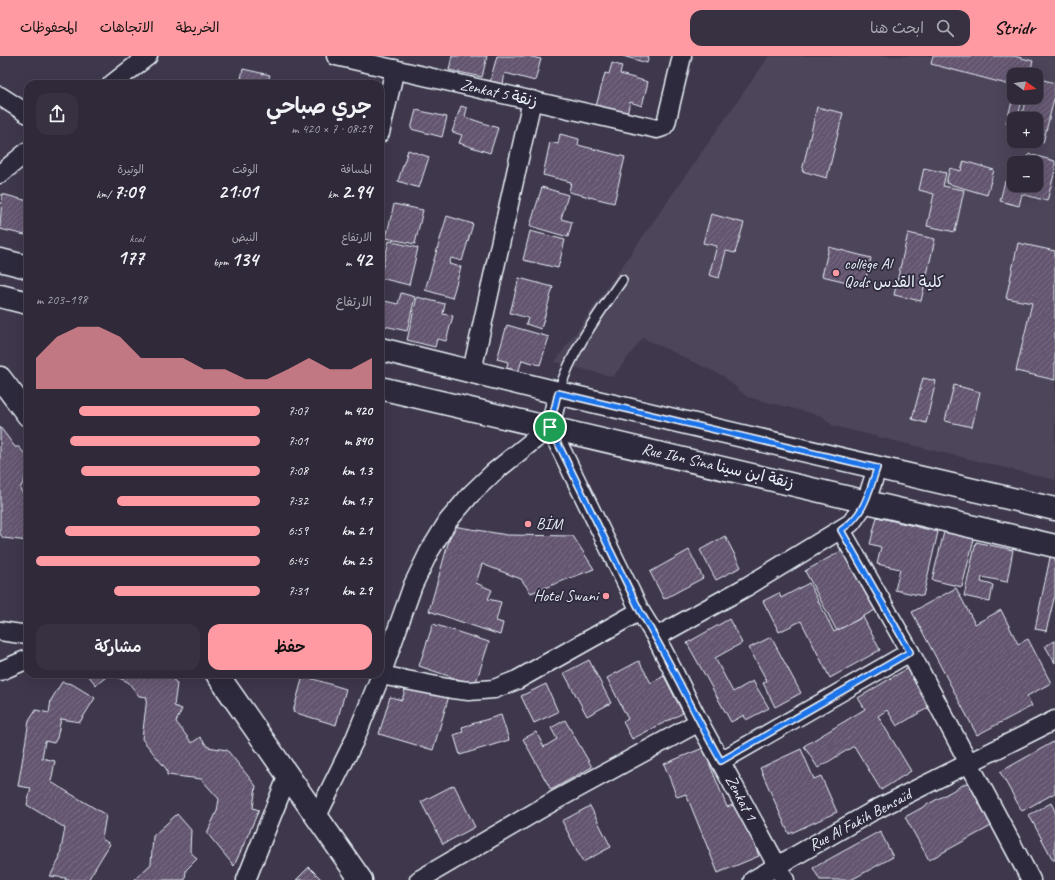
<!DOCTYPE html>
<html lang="ar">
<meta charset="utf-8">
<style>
:root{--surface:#2f2939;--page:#373141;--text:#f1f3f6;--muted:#a7a6ae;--line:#4a4553;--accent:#ff9aa2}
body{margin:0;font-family:Caveat,"Playpen Sans Arabic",sans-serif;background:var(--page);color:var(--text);direction:rtl;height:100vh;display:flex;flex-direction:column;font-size:15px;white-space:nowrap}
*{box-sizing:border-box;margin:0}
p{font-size:13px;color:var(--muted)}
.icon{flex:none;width:22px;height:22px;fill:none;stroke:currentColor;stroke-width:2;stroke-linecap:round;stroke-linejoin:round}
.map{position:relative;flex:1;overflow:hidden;direction:ltr}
.side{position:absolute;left:24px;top:24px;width:360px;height:598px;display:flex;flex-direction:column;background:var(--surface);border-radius:12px;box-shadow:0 4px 16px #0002,0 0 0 1px var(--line);direction:rtl}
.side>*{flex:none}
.needle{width:26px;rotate:105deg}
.fabs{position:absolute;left:1007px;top:12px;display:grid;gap:8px}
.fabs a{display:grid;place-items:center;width:36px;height:36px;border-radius:8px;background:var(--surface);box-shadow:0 4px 16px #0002,0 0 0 1px var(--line);font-size:20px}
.pin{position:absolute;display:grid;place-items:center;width:34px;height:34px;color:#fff;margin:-17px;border:2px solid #fff;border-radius:50%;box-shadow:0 1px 4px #0007}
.round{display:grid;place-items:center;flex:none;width:42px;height:42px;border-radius:12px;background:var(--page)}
.head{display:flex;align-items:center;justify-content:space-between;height:68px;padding:0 12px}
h1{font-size:22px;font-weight:600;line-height:30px}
.stats{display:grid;grid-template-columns:repeat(3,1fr);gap:6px;height:68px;padding:4px 12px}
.stats div{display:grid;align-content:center}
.stats b{font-size:20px;font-weight:600}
.stats small{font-size:11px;font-weight:400}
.stats p{font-size:11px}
.chart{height:112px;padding:8px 12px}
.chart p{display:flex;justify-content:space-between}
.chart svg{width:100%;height:72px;margin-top:4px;fill:var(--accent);opacity:.7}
.primary-button{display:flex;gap:8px;margin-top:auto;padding:8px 12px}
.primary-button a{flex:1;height:46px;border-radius:12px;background:var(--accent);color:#111;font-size:16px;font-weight:600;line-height:46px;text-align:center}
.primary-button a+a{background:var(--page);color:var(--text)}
ul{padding:0 12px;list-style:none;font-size:13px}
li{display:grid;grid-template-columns:64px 48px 1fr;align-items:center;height:30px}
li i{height:10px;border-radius:5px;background:var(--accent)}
header{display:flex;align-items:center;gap:24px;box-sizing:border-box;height:56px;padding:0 20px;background:var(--accent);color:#111}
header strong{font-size:19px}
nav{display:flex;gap:22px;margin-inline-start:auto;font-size:14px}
.search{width:280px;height:36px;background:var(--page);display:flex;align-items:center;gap:10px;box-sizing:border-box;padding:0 14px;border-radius:12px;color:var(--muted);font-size:15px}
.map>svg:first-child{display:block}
.built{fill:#4d445a;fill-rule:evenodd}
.building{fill:url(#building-hatch);stroke:#e8f1f8}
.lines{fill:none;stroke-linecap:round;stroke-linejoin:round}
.service-casing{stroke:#e8f1f8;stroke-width:12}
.minor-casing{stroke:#e8f1f8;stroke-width:21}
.tertiary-casing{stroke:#e8f1f8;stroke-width:25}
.secondary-casing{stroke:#e8f1f8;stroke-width:25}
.service{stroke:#2f2a3d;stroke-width:9}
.minor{stroke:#2f2a3d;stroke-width:18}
.tertiary{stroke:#2f2a3d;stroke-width:22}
.secondary{stroke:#2f2a3d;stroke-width:22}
.route-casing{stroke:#fff;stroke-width:8}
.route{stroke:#1a73e8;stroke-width:5}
.poi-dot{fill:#ff9aa2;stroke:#2f2a3d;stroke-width:1.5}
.labels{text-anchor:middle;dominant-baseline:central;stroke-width:3.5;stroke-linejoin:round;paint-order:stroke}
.street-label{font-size:16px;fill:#e8f1f8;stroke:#2f2a3d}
.poi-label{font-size:16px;fill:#e8f1f8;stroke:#2f2a3d;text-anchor:start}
</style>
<header>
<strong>Stridr</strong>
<div class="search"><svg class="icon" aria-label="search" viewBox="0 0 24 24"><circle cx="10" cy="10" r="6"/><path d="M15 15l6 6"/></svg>ابحث هنا</div>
<nav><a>الخريطة</a><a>الاتجاهات</a><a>المحفوظات</a></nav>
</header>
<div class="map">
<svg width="1055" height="824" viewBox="0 0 1055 824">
<defs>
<pattern id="building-hatch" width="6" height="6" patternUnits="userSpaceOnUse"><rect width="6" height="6" fill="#645570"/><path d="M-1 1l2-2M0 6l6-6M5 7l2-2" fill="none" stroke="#7a6e85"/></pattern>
</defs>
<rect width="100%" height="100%" fill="#3f374c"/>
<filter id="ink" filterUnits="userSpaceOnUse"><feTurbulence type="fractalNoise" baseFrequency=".025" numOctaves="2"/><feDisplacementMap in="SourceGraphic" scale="8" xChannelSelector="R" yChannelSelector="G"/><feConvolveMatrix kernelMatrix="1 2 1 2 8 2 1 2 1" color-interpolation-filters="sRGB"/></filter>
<g filter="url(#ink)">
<path class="built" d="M769,0H1055V424L833,370L822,360L747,341L723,320L643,282L613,321L555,306ZM1014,19H1036V41H1014ZM1014,63H1036V85H1014ZM1014,107H1036V129H1014Z"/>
<g class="building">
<path d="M452,0H487L482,21L449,14Z"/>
<path d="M497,0H528L541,3L535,25L505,17L503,28L490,25Z"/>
<path d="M623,0H649L647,7Z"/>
<path d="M933,0H1014L1033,5L1029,19H1014V30L931,8Z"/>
<path d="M612,7L622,10L620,18L648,26L642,50L630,46L626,62L595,54L605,17L609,18Z"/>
<path d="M243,13L270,19L267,28H240Z"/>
<path d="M1036,22L1055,27V39L1043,87L1036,85V63H1021L1026,41H1036Z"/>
<path d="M1014,39V41H1023L1017,63H1014V69L1006,67Z"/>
<path d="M461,50L467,52L465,61L498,72L490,97L459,87L462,79L452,76Z"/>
<path d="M817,51L843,57L827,122L802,115Z"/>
<path d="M416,54L447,61L442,81L411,73Z"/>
<path d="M560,78L579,83L578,89L625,101L614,147L569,136L571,126L543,119L550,86L558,88Z"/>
<path d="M408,94L429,101L419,132L398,125Z"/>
<path d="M1029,98L1055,105V115L1047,145L1022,138L1019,150L1000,145L1005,125L1014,129H1036V107H1026Z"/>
<path d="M964,105L994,114L987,139L946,127L950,112L961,115Z"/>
<path d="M924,112L946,117L943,130L964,134L955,176L927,170L934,138L919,134Z"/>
<path d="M542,131L568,139L561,163L572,166L568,181L530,170Z"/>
<path d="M2,138L28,145V168L25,179L0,173Z"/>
<path d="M394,148L423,154L415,188L386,182Z"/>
<path d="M711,158L744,167L735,197L726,195L719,222L709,219L717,190L703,187Z"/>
<path d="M447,160L473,168L462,205L451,202L449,208L461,211L452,242L425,234Z"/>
<path d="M530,175L565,184L558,212L523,204Z"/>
<path d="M908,177L935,183L921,245L894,239Z"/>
<path d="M389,185L418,192L409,229L380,222Z"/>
<path d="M1018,187L1055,195V324L1016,315L1032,247L1006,242Z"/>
<path d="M829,191L871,202L864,230L822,220Z"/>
<path d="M519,222L553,231L541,273L526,268L528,262L510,257Z"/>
<path d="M401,237L415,241L407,275L380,269V244L398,248Z"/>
<path d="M417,241L445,248L443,258L453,260L446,285L437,283L435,291L407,284Z"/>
<path d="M507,269L549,281L540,309L522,304L518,317L506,314L508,306L497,303Z"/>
<path d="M923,322L936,325L926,367L912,363Z"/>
<path d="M954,329L980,336L972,371L945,365Z"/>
<path d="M0,371L15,391H19L28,402V416L20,433L28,444V485L3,482L0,478Z"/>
<path d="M877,461L938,476L923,540L895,534L900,513L877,508L881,491L870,488Z"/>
<path d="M453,470L507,479L573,480L594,513L531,537L521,523L482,508L476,527L492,534L488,543L501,546L496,565L503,567L500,579L429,555Z"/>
<path d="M944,476L974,483L962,531L932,524Z"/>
<path d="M725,480L741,511L716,524L700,494Z"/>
<path d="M976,486L1013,494L1007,526L982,521L981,526L993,529L990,546L964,540Z"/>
<path d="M689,494L703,522L664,543L650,516Z"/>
<path d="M843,494L875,554L837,575L805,515Z"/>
<path d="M1051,497L1055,498V539L1046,575L1035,573Z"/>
<path d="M809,527L834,576L863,561L880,594L830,622L801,565L779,576L763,545L779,537L781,542Z"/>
<path d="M956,532L975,568L1001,554L1018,588L1028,583L1051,627L1027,640L1032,650L977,679L912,556Z"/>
<path d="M729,563L742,587L715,602L733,636L753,625L769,652L746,664L744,659L731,666L687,587Z"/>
<path d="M433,568L489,586L475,629L419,610Z"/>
<path d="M771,581L801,637L775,651L763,627L767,625L749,592Z"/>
<path d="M1055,585V607L1045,590Z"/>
<path d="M589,604L611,647L587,660L564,617Z"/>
<path d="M639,605L651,627L664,620L683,657L632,683L623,666L628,663L607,622Z"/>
<path d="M908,612L931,650L897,670L887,654L878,660L911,715L881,734L854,690L818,712L804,690L865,653L858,642Z"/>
<path d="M87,618H169L177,628L174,650L182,653L176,666L192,687L200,681L208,691L227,694L256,730L253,752L259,754L234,810L207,777L217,755L219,743L201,723L167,719V714L142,683L147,641L139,640L128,626L110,618L96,629Z"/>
<path d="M303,620L346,633L336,669L293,656Z"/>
<path d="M62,626L72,628L95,642L80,666L61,663L57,682L54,687L45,685L42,702L55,705L51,726L106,759L102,783L110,788L88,824H65L66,822L50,820L59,804L65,772L27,749L31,732L18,730L29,665L36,654L49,657L51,644Z"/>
<path d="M407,627L449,640L433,694L379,678L390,641L402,644Z"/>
<path d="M546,628L558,656L534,667L521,640Z"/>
<path d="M501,659L509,684L460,699L454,679L463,676L462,671Z"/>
<path d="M565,664L592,711L551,734L523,683L536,676L544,691L557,683L551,672Z"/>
<path d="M1055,685V737L1022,755L1000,716Z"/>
<path d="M703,692L727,751L738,747L759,800L718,817L686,738L677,741L664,708Z"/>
<path d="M801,693L814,723L821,720L837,756L789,778L760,712Z"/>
<path d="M972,724L995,768L929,804L905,761Z"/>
<path d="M454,729L475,771L443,788L421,746Z"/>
<path d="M1051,747L1055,755V804H1053L1029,759Z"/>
<path d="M590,750L611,791L583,806L562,765Z"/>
<path d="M177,758L191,774L190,795L197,803L186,814L185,824H134L151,808L153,780Z"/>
<path d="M880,775L893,801L851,824H820L813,812Z"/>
<path d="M309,811L322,824H296Z"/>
</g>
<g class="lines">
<defs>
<path id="service" d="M558,337C573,292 596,262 622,224"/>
<g id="minor">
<path d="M336,0L657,73L663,71L666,67L682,0"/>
<path d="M112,28L148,0"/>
<path d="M0,40L28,58"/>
<path d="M380,77L395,13"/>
<path d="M0,118L28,95"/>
<path d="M472,315L532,44"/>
<path d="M550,371L640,555L656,581L699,666L785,824"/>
<path d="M841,474L910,596L1031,824"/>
<path d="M0,575L28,579"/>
<path d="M656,581L746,531L851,467L866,446L877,412"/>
<path d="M0,615L28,603"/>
<path d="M381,619L452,633L469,635L494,633L517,624L640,555"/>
<path d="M721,705L910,596"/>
<path d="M316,762L354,685L381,619L413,529L429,496L448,465L470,439L493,417L550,371L558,337"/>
<path d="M246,824L288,719"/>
<path d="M419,824L554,745L699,666"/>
<path d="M753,824L873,755L1055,664"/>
</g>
<g id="tertiary">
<path d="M0,322L28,359"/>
<path d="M217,618L361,824"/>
</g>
<g id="secondary">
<path d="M0,204L28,211"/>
<path d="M0,240L28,247"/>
<path d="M380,293L558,337L1055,453"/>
<path d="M380,332L1055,490"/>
</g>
</defs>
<use href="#service" class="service-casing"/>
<use href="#minor" class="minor-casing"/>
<use href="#tertiary" class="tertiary-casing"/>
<use href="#secondary" class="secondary-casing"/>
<use href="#service" class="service"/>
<use href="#minor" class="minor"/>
<use href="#tertiary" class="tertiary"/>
<use href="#secondary" class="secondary"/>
</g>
</g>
<g class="lines" filter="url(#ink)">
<defs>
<path id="route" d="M558,337L877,412C868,438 865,458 841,474L910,596L721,705C693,656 670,604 640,555L550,371Z"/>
</defs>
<use href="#route" class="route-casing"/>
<use href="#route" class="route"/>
</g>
<g class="poi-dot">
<circle cx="836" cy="217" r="4"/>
<circle cx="528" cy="468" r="4"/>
<circle cx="606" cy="540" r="4"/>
</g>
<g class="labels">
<g class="street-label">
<text transform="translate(499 37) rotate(13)">Zenkat 5 زنقة</text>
<text transform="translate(718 410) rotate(13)">Rue Ibn Sina زنقة ابن سينا</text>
<text transform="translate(741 742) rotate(62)">Zenkat 1</text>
<text transform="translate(860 764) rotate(-28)">Rue Al Fakih Bensaïd</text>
</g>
<g class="poi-label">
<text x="844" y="208">collège Al<tspan x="844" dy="18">Qods كلية القدس</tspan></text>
<text x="536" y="468">BİM</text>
<text x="598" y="540" text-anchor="end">Hotel Swani</text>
</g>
</g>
</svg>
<div class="fabs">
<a><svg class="needle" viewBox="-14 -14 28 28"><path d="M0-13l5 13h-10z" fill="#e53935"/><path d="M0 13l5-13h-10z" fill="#a7a6ae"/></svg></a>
<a>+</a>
<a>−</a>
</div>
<div class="pin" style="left:550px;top:371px;background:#1e9e55"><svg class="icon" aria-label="arrive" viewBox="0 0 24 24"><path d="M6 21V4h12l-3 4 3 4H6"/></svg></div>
<section class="side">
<div class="head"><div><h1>جري صباحي</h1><p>08:29 · 7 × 420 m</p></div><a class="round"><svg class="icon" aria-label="share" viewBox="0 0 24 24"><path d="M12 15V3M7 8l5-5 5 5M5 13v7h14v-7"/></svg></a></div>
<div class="stats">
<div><p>المسافة</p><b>2.94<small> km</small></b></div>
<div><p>الوقت</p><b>21:01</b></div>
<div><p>الوتيرة</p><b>7:09<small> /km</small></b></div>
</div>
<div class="stats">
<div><p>الارتفاع</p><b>42<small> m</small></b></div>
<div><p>النبض</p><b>134<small> bpm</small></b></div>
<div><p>kcal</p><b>177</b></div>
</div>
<div class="chart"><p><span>الارتفاع</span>198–203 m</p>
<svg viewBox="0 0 160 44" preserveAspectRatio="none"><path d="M0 44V25L10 12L20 6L30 6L40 12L50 25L60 25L70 25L80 32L90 32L100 38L110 38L120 32L130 25L140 32L150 32L160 25V44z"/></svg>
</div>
<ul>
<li><b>420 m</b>7:07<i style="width:81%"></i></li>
<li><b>840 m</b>7:01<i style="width:85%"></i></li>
<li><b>1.3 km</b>7:08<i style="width:80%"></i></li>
<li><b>1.7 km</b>7:32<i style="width:64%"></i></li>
<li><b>2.1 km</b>6:59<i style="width:87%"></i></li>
<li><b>2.5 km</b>6:45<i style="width:100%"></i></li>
<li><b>2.9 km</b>7:31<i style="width:65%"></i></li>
</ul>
<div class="primary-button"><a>حفظ</a><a>مشاركة</a></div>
</section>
</div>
